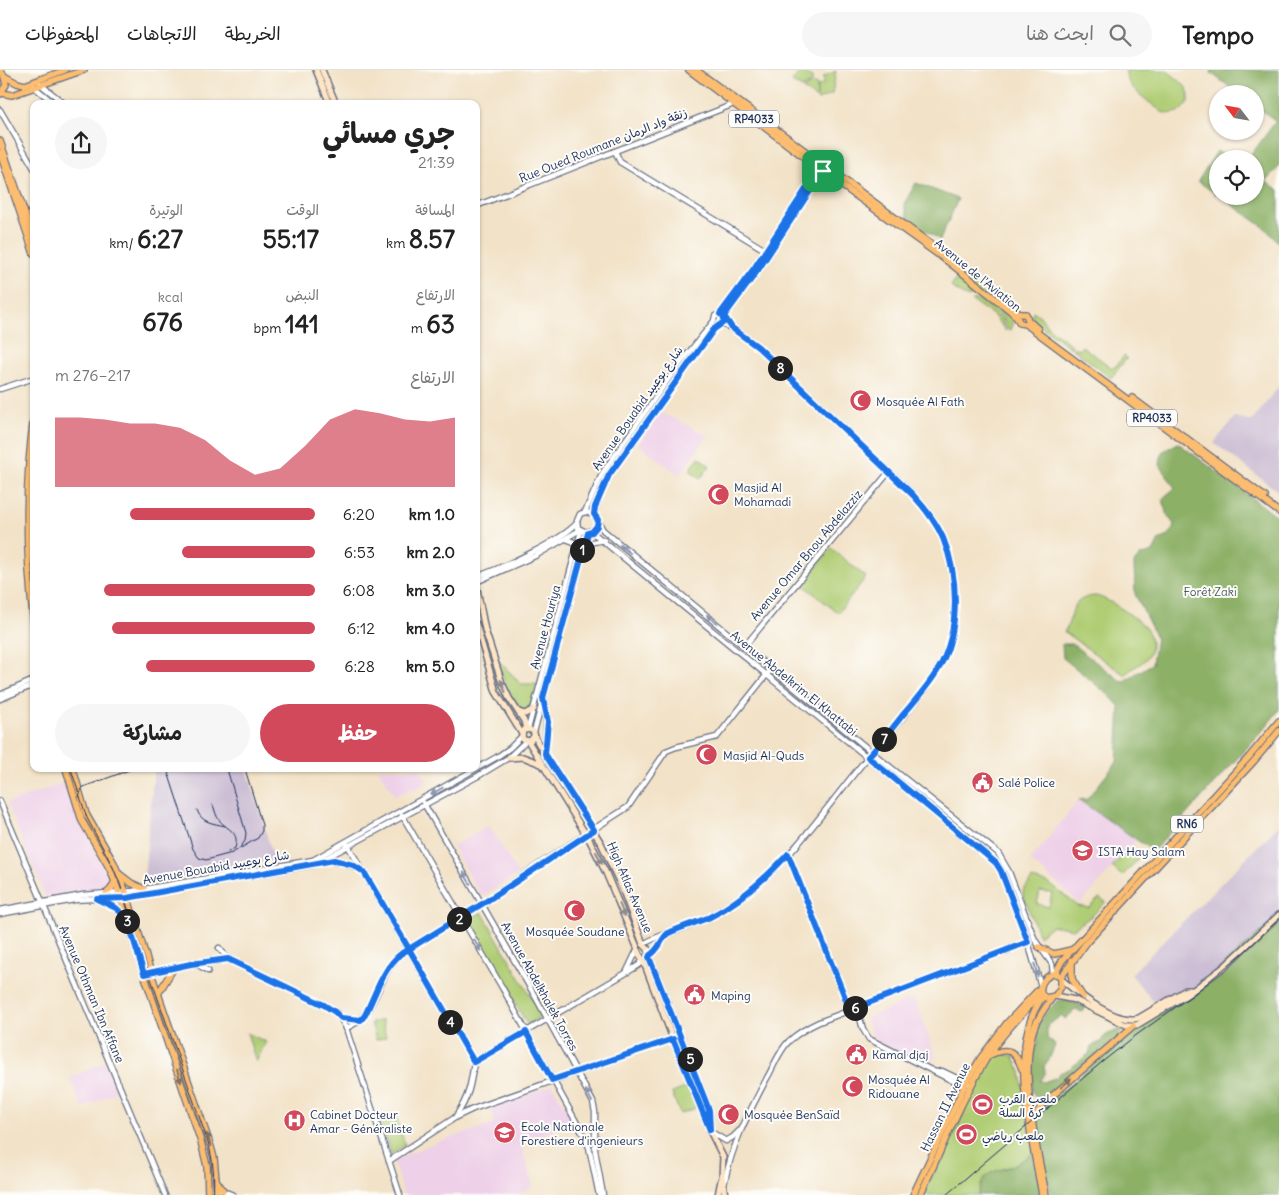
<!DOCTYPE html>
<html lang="ar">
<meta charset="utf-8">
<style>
:root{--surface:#fff;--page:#f6f6f6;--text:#222;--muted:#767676;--line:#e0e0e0;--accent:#d1495b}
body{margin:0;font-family:Delius,"Playpen Sans Arabic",sans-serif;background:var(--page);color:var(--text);direction:rtl;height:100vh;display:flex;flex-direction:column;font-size:19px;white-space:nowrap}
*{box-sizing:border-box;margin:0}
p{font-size:16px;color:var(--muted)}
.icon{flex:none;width:28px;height:28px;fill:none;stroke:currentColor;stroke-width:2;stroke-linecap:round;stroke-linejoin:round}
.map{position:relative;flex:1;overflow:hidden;direction:ltr}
.sheet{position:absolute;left:30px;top:30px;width:450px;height:672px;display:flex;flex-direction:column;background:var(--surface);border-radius:10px;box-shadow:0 1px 4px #0004;direction:rtl}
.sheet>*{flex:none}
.needle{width:32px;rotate:301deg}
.tools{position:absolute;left:1209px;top:15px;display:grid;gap:10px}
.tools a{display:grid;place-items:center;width:55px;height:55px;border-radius:50%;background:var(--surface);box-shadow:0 1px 4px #0004;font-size:25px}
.pin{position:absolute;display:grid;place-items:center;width:42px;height:42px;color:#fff;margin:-21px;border-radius:10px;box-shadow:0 2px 8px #0006}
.km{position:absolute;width:25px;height:25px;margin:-12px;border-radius:50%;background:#222;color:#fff;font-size:14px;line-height:25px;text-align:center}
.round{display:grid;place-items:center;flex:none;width:52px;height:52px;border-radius:26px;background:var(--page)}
.head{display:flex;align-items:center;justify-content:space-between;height:85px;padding:0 25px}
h1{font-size:28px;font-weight:700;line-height:38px}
.metrics{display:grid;grid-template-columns:repeat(3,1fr);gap:8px;height:85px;padding:5px 25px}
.metrics div{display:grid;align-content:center}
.metrics b{font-size:25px;font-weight:700}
.metrics small{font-size:14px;font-weight:400}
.metrics p{font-size:14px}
.chart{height:140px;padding:10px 25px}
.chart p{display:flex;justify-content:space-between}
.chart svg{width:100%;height:90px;margin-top:5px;fill:var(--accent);opacity:.7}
.action{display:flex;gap:10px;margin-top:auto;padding:10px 25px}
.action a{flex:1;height:58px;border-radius:30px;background:var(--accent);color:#fff;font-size:20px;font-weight:700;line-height:58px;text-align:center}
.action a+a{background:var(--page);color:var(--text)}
ul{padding:0 25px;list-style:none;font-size:16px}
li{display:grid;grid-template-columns:80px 60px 1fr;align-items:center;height:38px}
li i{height:12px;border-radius:6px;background:var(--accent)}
header{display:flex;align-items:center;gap:30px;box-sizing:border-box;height:70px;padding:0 25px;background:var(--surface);border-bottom:1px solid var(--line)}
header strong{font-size:24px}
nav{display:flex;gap:28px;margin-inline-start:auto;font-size:18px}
.search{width:350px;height:45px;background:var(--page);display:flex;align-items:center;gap:12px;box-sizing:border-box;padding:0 18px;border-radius:28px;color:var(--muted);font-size:19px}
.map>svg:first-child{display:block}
.built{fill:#eed0e8}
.industrial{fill:#ccbed4}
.green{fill:#b0cd74;stroke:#667e69;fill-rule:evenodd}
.forest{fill:#8cb066;stroke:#547062}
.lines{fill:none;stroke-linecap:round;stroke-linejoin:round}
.tertiary-casing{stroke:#666e83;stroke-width:7}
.secondary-casing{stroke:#666e83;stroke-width:8}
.primary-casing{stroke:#666e83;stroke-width:8}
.trunk-casing{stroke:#666e83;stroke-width:8}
.tertiary{stroke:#fff;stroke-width:4.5}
.secondary{stroke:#fee5c5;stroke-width:5}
.primary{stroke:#fcbd6f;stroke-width:5.5}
.trunk{stroke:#fcbd6f;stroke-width:5.5}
.tram{stroke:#1b2f5e;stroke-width:1}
.oneway{fill:#8d97ae}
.oneway2{fill:#8c8a92}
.oneway3{fill:#806f66}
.route-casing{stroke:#fff;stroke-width:10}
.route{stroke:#1a73e8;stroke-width:6}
.labels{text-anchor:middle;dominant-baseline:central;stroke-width:4;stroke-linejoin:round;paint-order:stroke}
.shield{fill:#fdfcf7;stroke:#5f6c8c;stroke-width:1}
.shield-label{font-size:11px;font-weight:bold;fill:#1b2f5e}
.street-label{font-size:12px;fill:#1b2f5e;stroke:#fdfcf7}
.poi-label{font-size:12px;fill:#1b2f5e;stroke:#fdfcf7;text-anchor:start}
.park-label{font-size:12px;fill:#485e65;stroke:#fdfcf7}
</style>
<header>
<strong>Tempo</strong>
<div class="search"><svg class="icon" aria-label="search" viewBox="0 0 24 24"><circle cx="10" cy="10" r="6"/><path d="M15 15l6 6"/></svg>ابحث هنا</div>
<nav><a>الخريطة</a><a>الاتجاهات</a><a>المحفوظات</a></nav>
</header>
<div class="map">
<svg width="1279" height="1125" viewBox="0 0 1279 1125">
<rect width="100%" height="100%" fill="#fdfcf7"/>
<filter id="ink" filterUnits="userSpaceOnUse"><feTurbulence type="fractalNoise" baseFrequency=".02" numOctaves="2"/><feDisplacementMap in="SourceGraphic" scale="10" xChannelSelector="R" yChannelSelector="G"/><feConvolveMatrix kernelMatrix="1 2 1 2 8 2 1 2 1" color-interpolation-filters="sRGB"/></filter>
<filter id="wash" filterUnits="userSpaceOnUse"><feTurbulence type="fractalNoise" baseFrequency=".0096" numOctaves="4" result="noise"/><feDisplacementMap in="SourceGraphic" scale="20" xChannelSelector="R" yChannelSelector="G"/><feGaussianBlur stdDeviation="1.12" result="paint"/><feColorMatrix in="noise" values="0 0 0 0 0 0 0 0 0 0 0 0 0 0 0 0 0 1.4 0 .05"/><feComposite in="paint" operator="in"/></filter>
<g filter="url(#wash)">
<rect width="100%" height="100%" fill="#f2e2c7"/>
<g class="built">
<path d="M660,342L708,365L679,405L638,374Z"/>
<path d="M378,699H420L427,712L413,720L412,718L395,726Z"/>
<path d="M64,713L82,756L110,808L104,816L46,828L7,733Z"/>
<path d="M1079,730L1136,770L1081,834L1030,791Z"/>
<path d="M489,755L518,804L481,827L452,776Z"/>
<path d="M914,928L936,986L929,997L873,969L866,948Z"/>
<path d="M105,992L117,1022L82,1038L70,1008Z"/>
<path d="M552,1015L574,1052L521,1073L533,1117L516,1125H404L393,1091L434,1073L494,1054L491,1037Z"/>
</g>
<g class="industrial">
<path d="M1279,316V422L1214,373L1235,347L1252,351Z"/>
<path d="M154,699H247L274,790L147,814L144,808Z"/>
<path d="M1279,755V846L1199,917L1162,943L1131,904Z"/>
</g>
<g class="green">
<path d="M1126,0H1166C1172,5 1183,12 1187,19C1195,35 1177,48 1162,42C1150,32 1123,16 1126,0Z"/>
<path d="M800,1L812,7V12L802,18L792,12Z"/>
<path d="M836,1L832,24L818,30L803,19L813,13L817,15V28L818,16L824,13L823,7Z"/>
<path d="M959,204L1009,245L1013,252L1010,260H1008C1001,242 995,233 976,225L966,227L951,217Z"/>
<path d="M973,229C992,232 1000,244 1006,261L993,245L972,231Z"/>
<path d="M1033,241L1040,246L1049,258L1072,275L1071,278L1034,251L1032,246Z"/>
<path d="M1082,276L1112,298L1116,296L1124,286L1127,288L1111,308L1073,279L1074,277L1079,280Z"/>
<path d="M699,387L710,396L700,409L690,400Z"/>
<path d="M831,478L866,507L838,543L802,514Z"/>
<path d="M1095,526C1107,527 1140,550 1147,560C1151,566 1152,575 1150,582C1145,595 1132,596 1125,605L1064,562C1075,546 1068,528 1095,526Z"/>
<path d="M497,591H499L521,614H537L529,639L522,641L508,621L509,619H507Z"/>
<path d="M1128,780L1138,789L1122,806L1112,797Z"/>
<path d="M1032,809L1048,813L1078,836L1089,838L1099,828L1106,832L1093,845L1073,859L1058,856H1051L1039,866L1023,825V821ZM1040,821L1052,823L1049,837L1037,834Z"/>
<path d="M482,842L542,946L527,954L468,850Z"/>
<path d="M382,950L386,967L376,970L371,953Z"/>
<path d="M247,963L266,972L256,992Z"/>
<path d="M999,983L1013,986L1021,1002L1033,1083C1027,1087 1022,1091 1016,1094C994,1105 985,1096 978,1125H923L986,998Z"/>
<path d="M688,1017L696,1038L680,1044L672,1023Z"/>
<path d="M395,1043L405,1075L391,1084L379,1048Z"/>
</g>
<g class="forest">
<path d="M1212,0H1279V97L1267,110L1255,102V89H1248L1276,51L1255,35V24H1239L1211,3Z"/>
<path d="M1217,81L1230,89H1218L1217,125L1198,111Z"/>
<path d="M1255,105L1279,120V173L1265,158L1220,126H1255Z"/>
<path d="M916,113L958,129L940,170L908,149L904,134Z"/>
<path d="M1178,373L1279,448V640L1263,660L1153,781L1079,730L1087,729L1117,692L1120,637L1109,625L1063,588L1062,574H1072L1122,612L1152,594L1156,567L1135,524L1134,493L1140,486L1153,482L1159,470L1168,466L1175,456L1166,443L1163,428L1175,418L1160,395L1162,382Z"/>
<path d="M1279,846V1125H1051L1036,1056L1039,1045L1046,1034L1129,965L1199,917Z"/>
<path d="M1065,930L1086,937L1083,942L1075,940L1065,949L1062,945L1047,956V968L1055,975L1048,992L1044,995L1045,1003L1040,1011L1044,1012L1057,1007L1060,1003L1069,999L1089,984L1091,976L1101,972C1105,962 1112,964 1120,959L1122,962L1117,968L1086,993L1076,999L1073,1005L1049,1026L1041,1029L1035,1026L1032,1021L1033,1007L1032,995L1033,984L1038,972L1036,959L1045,944L1057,931Z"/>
<path d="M1033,1083L1042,1125H978C985,1096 994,1105 1016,1094C1022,1091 1027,1087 1033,1083Z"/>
</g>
</g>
<g filter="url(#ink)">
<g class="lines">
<defs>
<g id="tertiary">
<path d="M40,14L65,34"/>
<path d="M33,16L55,34"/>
<path d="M0,40L34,98"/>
<path d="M615,81L620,92L770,183"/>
<path d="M476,136L729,36L734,33"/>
<path d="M724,246L758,200L824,100"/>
<path d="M0,319L34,308"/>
<path d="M585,442L603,402L675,300L714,251L715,246L720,244L755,197L821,96"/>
<path d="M594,444L603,416L609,405L714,259L723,253L725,249"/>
<path d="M598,453L595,459L586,462L578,458L577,451L580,444L585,442L594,444L603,460L879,688L998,783L1009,802L1035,870L1052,894L1053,904"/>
<path d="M592,462L994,791L1001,801L1028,872L1041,917"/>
<path d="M566,469L574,472L577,477"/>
<path d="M584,477L593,472L604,470"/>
<path d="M476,507C501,498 560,472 577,453"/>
<path d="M476,512L535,486L580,460"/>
<path d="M744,577L889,402"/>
<path d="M0,625L34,610"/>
<path d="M0,629L34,615"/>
<path d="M528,659L581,461"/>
<path d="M534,662L588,463"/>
<path d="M0,731L165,1125"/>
<path d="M423,732L536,928L593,1032L595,1042V1080L603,1125"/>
<path d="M402,745L503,919L584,1066L589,1077L599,1125"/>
<path d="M347,774L474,992C471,1014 469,1027 456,1046"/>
<path d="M788,784L850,940"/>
<path d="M324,791L342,792L362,800"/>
<path d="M0,840L83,825L133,821L313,790L497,687L510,678L522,666"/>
<path d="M0,844L74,830L127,827L313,795L478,706L508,688L526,671"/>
<path d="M644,874C657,865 675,862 689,856C712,847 733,834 752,819C796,785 832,729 868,687C891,662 922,627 939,597C963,555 958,489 933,449C917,424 891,404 870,384C833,348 796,313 758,277L737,261L722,254"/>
<path d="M219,878L228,889"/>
<path d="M649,885L656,880L667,864"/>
<path d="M197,894L208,901"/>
<path d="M627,901L637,880"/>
<path d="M144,904L204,892L228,889L324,935L338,944L346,958L400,1125"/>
<path d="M857,938L863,959L869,969L965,1017"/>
<path d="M341,948L360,950"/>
<path d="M346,958C376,948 378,905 400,884L482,834L538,795L628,737L666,681L676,677L717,667L772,598"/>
<path d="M474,992L626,903L639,895L643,890"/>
<path d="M936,1002L942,1001L969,1014"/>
<path d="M711,1062L726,1071L733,1067L739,1061"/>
<path d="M389,1091L456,1047L473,1039L660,973L682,968"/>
<path d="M724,1115C732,1074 748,1044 767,1008C774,996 779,981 789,971C798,963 808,957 819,952L1029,872"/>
<path d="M221,1120L233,1125"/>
</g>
<g id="secondary">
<path d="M316,0L330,34"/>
<path d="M322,0L336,34"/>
<path d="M476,514L485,560L502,613L509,628L524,651L526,659"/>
<path d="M476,554L496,622L522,664"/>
<path d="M543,628L547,652L545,683"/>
<path d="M519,642L525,644L534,639"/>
<path d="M534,666L531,670L528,671L523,669L522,666L523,661L528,659L533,661L538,673L601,773L622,818L643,874L648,879L649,887L709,1040L710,1056"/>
<path d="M528,671L590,771L606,803L637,877L639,884L643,890L673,969L712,1065L723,1087L722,1107L725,1125"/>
<path d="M508,688L523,687L541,694"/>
<path d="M1062,910C1079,924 1116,955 1139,948L1186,920H1191"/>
<path d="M1055,926L1075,930L1126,955H1137L1188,924L1224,897L1279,845"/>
<path d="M718,1125L721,1110"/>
</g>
<g id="primary">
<path d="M689,0L841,115L950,193L1012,242L1017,248L1020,253L1025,254L1031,258L1279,442"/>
<path d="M696,0L952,190"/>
<path d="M4,6L17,13L25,15L65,0"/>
<path d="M2,23L12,25L84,0"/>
<path d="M0,24L6,15L4,6L0,0"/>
<path d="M0,71L34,170"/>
<path d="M0,83L34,184"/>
<path d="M1004,231L1020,244H1026L1028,250L1038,259"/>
<path d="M1132,328L1265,427"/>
<path d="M34,346C24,415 26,487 34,556"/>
<path d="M34,403L32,439L34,487"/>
<path d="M66,699L82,751L110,799L117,817L144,904L201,1072L207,1096L208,1125"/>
<path d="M73,699L86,744L114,793L126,822L151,903L211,1077L214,1088L217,1120L216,1125"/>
<path d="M118,803L131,813L144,819"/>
<path d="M106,824L111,819L115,811"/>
<path d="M97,829L116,838L124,846"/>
<path d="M158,924L173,899"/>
<path d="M216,1110L223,1120"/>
</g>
<g id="trunk">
<path d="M1039,877L1054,884L1071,880"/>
<path d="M1072,890V909L1083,927"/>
<path d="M1053,904H1057L1061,907V917L1055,926L1046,928L1041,924C1039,915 1044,907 1053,904Z"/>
<path d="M1055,904L1062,891L1249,687L1279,651"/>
<path d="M1061,907L1087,872L1254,691L1279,661"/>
<path d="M990,985C1008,976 1016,981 1022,999"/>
<path d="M1033,1048L1044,1033L1133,956"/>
<path d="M913,1125L964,1017L980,989L1007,953L1040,918"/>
<path d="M920,1125C942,1079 961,1030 988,986C1003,963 1022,944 1041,924"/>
<path d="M1042,1125C1033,1070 1006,977 1042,928"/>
<path d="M1046,1125C1037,1078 1019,1007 1033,961C1037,948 1045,938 1052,928"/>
</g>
</defs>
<use href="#tertiary" class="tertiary-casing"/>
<use href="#secondary" class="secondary-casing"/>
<use href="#primary" class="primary-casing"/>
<use href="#trunk" class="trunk-casing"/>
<use href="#tertiary" class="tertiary"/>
<use href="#secondary" class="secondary"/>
<use href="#primary" class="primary"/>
<use href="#trunk" class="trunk"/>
<g class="tram">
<path d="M71,699L87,748L113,797L120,814L147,897L208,1072C213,1090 215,1107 213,1125"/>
<path d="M167,699L193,779L199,788L206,790L232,783L258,768L262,761V755L245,699"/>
<path d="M227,699L246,763L245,771L239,779"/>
<path d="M79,727L82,718L86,716L132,699"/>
<path d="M213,735C215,740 216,747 220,751C228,760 240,762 235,778L228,782"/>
<path d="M197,740C201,753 213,753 225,756"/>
<path d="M946,1125L1102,992L1135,966L1194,924L1245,881L1279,849"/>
</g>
</g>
<defs><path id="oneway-solid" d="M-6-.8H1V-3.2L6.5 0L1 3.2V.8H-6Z" transform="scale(1.25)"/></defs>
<g class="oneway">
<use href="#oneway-solid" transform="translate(625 479) rotate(-141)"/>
<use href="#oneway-solid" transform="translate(712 549) rotate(-141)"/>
<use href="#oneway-solid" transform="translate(437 721) rotate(150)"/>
<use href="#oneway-solid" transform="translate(467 808) rotate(-120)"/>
<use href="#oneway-solid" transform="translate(477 875) rotate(60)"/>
<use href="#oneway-solid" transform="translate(1036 900) rotate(76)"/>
<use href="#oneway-solid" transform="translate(589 1026) rotate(-118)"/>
</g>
<g class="oneway2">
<use href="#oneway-solid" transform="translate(503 616) rotate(-112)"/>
<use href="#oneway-solid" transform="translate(599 788) rotate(63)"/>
<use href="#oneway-solid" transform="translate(622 840) rotate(67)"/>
</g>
<g class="oneway3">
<use href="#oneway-solid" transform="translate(179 1006) rotate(73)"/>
<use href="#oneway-solid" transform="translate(1066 1013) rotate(-42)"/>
<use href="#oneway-solid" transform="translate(209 1070) rotate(-108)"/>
</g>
</g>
<g class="lines" filter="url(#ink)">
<defs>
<path id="route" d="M823,101L758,200L724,246V252L714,259L609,405L595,437L594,444L598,450L597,456L592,462L588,463L543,628L548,652L545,684L594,760L482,834L409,879L364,802L353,795L334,790L127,828L97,829L116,838L127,848L144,904L191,894L228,889L324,935L335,942L341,948L361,950L365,945C376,924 385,890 409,879L474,992L526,962L552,1010L673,969L710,1060L709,1040L649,887L650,885C659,880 660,871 667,864C672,860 701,851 710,847C740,832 766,808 788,784L850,940L1028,872L1001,801L996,793L868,687C880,674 891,660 902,646C915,631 929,615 939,598C960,561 959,507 943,468C936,452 925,438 913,425L758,277L732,258L724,246L720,244L755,197L820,98L823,101"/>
</defs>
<use href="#route" class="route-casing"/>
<use href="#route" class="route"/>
</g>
<defs>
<symbol id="mosque-disc" viewBox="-11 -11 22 22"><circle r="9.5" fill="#d1495b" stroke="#fdfcf7"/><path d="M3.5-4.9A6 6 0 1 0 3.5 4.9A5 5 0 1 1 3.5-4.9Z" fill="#fff"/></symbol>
<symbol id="civic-disc" viewBox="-11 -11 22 22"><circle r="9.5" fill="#d1495b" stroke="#fdfcf7"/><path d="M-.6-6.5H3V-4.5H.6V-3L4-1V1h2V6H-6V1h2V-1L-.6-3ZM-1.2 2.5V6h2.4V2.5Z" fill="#fff"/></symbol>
<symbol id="university-disc" viewBox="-11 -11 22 22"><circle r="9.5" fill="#d1495b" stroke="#fdfcf7"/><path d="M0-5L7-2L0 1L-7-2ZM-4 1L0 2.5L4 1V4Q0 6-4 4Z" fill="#fff"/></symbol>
<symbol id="stadium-disc" viewBox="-11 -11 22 22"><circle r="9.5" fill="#d1495b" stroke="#fdfcf7"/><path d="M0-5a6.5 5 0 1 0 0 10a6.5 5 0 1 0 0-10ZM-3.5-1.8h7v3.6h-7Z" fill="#fff"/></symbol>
<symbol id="hospital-disc" viewBox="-11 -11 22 22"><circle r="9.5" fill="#d1495b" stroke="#fdfcf7"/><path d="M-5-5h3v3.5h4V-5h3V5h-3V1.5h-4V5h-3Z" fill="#fff"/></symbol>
</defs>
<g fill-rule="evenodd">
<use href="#mosque-disc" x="848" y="318" width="25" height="25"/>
<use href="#mosque-disc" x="706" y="412" width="25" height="25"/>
<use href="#mosque-disc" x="694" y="672" width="25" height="25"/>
<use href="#civic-disc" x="970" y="700" width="25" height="25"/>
<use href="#university-disc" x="1070" y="768" width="25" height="25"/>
<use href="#mosque-disc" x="562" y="828" width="25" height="25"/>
<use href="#civic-disc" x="682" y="912" width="25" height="25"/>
<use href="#civic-disc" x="844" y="972" width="25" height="25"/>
<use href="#mosque-disc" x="840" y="1004" width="25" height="25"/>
<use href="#stadium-disc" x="970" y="1022" width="25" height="25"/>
<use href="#mosque-disc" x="716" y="1032" width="25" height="25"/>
<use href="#hospital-disc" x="282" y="1038" width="25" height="25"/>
<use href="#university-disc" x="492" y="1050" width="25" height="25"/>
<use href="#stadium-disc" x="954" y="1052" width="25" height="25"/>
</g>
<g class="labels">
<g class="shield">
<rect x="729" y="40.5" width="50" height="17" rx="4"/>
<rect x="1127" y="339.5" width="50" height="17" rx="4"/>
<rect x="1171" y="745.5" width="32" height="17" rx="4"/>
</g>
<g class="shield-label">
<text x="754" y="49">RP4033</text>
<text x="1152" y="348">RP4033</text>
<text x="1187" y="754">RN6</text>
</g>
<g class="street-label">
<text transform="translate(603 75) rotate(-22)">Rue Oued Roumane زنقة واد الرمان</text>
<text transform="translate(978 205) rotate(39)">Avenue de l'Aviation</text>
<text transform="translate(637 338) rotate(-55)">Avenue Bouabid شارع بوعبيد</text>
<text transform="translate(806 485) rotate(-50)">Avenue Omar Bnou Abdelazziz</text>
<text transform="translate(545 557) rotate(-75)">Avenue Houriya</text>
<text transform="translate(794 613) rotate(39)">Avenue Abdelkrim El Khattabi</text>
<text transform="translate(216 797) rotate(-10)">Avenue Bouabid شارع بوعبيد</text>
<text transform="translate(630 817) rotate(67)">High Atlas Avenue</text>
<text transform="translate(540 916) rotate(61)">Avenue Abdelkhalek Torres</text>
<text transform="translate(92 924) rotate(67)">Avenue Othman Ibn Affane</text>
<text transform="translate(945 1037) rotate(-64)">Hassan II Avenue</text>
</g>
<g class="poi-label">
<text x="876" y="331">Mosquée Al Fath</text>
<text x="734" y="417">Masjid Al<tspan x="734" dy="14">Mohamadi</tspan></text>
<text x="723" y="685">Masjid Al-Quds</text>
<text x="998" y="712">Salé Police</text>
<text x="1098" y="781">ISTA Hay Salam</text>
<text x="575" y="861" text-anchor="middle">Mosquée Soudane</text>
<text x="711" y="925">Maping</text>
<text x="872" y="984">Kamal djaj</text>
<text x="868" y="1009">Mosquée Al<tspan x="868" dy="14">Ridouane</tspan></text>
<text x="999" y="1028">ملعب القرب<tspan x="999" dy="14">كرة السلة</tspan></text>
<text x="310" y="1044">Cabinet Docteur<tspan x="310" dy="14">Amar - Généraliste</tspan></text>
<text x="744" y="1044">Mosquée BenSaïd</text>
<text x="521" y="1056">Ecole Nationale<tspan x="521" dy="14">Forestiere d'ingenieurs</tspan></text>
<text x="982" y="1065">ملعب رياضي</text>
</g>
<g class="park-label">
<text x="1210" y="521">Forêt Zaki</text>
</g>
</g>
</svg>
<div class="tools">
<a><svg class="needle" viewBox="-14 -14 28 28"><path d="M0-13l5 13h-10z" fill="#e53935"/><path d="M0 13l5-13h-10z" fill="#767676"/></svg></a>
<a><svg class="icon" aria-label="locate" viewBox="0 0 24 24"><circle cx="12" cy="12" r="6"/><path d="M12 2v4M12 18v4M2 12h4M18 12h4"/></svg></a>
</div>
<div class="pin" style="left:823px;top:101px;background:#1e9e55"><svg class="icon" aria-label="arrive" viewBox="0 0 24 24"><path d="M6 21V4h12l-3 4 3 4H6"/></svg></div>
<b class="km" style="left:582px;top:480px">1</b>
<b class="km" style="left:459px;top:849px">2</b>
<b class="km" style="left:127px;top:851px">3</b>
<b class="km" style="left:450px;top:952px">4</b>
<b class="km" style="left:690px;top:989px">5</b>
<b class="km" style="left:855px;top:938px">6</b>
<b class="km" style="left:884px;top:669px">7</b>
<b class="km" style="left:780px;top:298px">8</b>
<section class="sheet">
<div class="head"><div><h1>جري مسائي</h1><p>21:39</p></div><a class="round"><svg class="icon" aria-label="share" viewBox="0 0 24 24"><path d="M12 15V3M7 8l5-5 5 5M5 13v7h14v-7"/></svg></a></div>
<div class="metrics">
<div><p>المسافة</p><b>8.57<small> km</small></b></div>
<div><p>الوقت</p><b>55:17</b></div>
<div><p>الوتيرة</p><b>6:27<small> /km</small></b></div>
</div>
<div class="metrics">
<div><p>الارتفاع</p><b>63<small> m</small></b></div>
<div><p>النبض</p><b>141<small> bpm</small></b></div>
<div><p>kcal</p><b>676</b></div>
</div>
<div class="chart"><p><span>الارتفاع</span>217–276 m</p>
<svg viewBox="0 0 160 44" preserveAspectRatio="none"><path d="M0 44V10L10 10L20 11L30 13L40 13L50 15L60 21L70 31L80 38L90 35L100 24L110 11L120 6L130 8L140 11L150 12L160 10V44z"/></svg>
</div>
<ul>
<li><b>1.0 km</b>6:20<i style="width:71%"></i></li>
<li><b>2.0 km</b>6:53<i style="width:51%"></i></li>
<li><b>3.0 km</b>6:08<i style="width:81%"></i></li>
<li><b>4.0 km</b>6:12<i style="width:78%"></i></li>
<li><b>5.0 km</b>6:28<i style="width:65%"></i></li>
</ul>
<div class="action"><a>حفظ</a><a>مشاركة</a></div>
</section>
</div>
